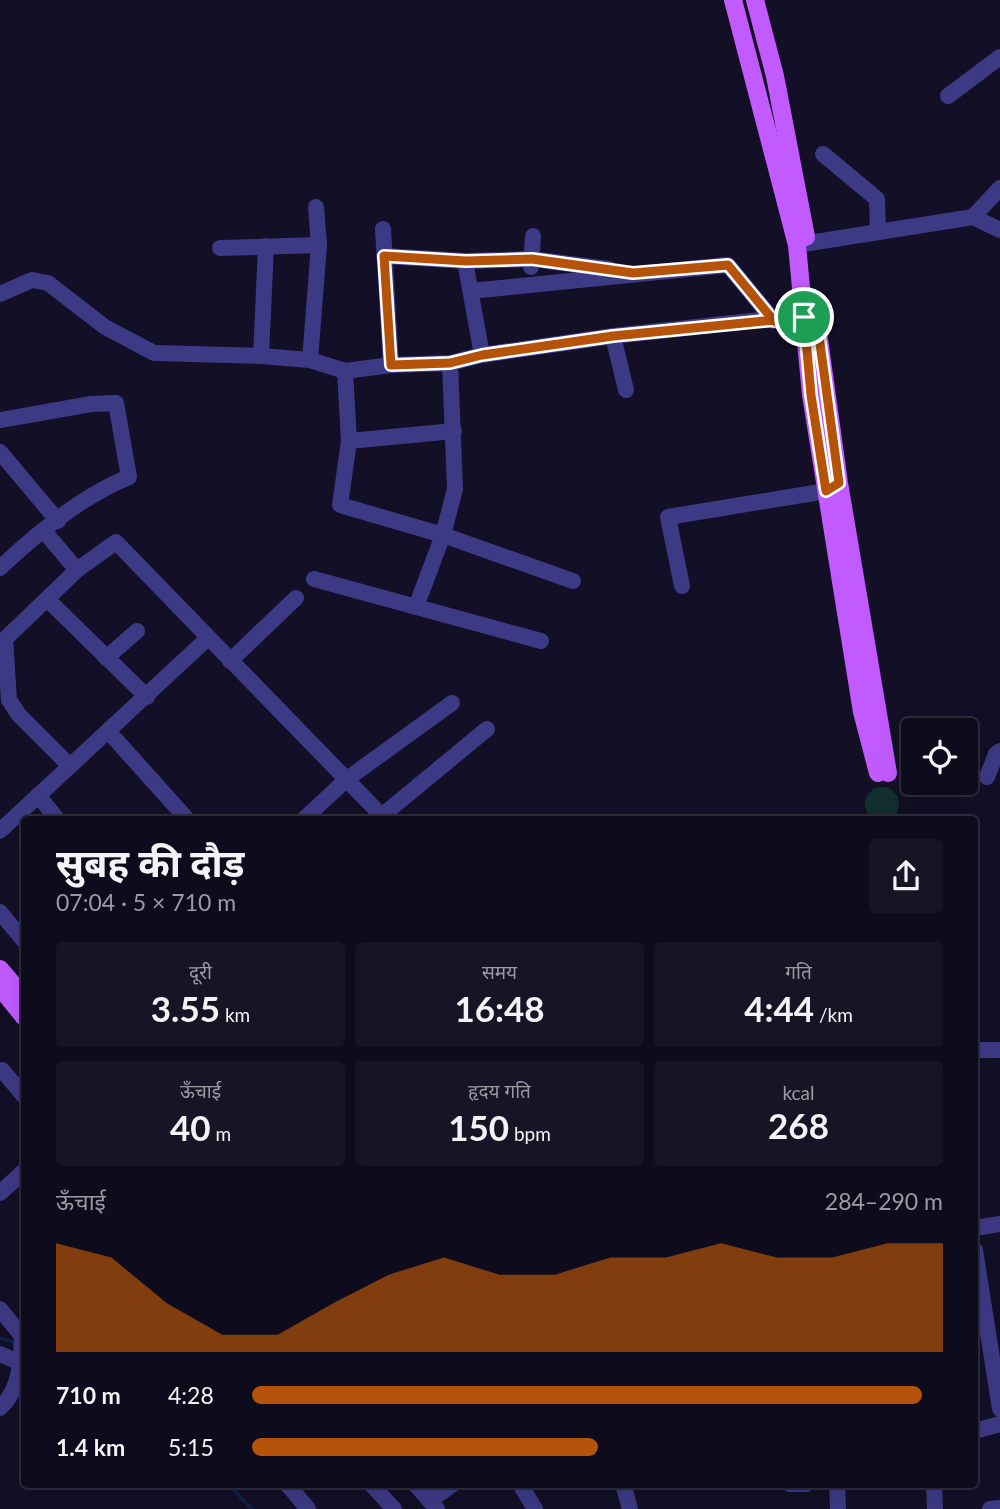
<!DOCTYPE html>
<html lang="hi">
<meta charset="utf-8">
<style>
:root{--surface:#0e0b1c;--page:#171425;--text:#f1f3f6;--muted:#9b9ba3;--line:#2e2b3b;--accent:#b45309}
body{margin:0;font-family:Lato,"Noto Sans Devanagari",sans-serif;background:var(--page);color:var(--text);height:100vh;display:flex;flex-direction:column;font-size:26px;white-space:nowrap}
*{box-sizing:border-box;margin:0}
p{font-size:23px;color:var(--muted)}
.icon{flex:none;width:38px;height:38px;fill:none;stroke:currentColor;stroke-width:2;stroke-linecap:round;stroke-linejoin:round}
.map{position:relative;flex:1;overflow:hidden}
.drawer{position:absolute;left:21px;top:816px;width:957px;height:672px;display:flex;flex-direction:column;background:var(--surface);border-radius:7px;box-shadow:0 7px 28px #0002,0 0 0 2px var(--line)}
.drawer>*{flex:none}
.buttons{position:absolute;left:901px;top:718px;display:grid;gap:14px}
.buttons a{display:grid;place-items:center;width:77px;height:77px;border-radius:7px;background:var(--surface);box-shadow:0 7px 28px #0002,0 0 0 2px var(--line);font-size:35px}
.pin{position:absolute;display:grid;place-items:center;width:60px;height:60px;color:#fff;margin:-30px;border:4px solid #fff;border-radius:50%;box-shadow:0 2px 7px #0007}
.round{display:grid;place-items:center;flex:none;width:74px;height:74px;border-radius:7px;background:var(--page)}
.headline{display:flex;align-items:center;justify-content:space-between;height:119px;padding:0 35px}
h1{font-size:38px;font-weight:700;line-height:52px}
.metrics{display:grid;grid-template-columns:repeat(3,1fr);gap:10px;height:119px;padding:7px 35px}
.metrics div{display:grid;align-content:center;border-radius:7px;background:var(--page);text-align:center}
.metrics b{font-size:35px;font-weight:700}
.metrics small{font-size:19px;font-weight:400}
.metrics p{font-size:19px}
.chart{height:196px;padding:14px 35px}
.chart p{display:flex;justify-content:space-between}
.chart svg{width:100%;height:126px;margin-top:7px;fill:var(--accent);opacity:.7}
ul{padding:0 35px;list-style:none;font-size:23px}
li{display:grid;grid-template-columns:112px 84px 1fr;align-items:center;height:52px}
li i{height:18px;border-radius:9px;background:var(--accent)}
.map>svg:first-child{display:block}
.green{fill:#12302f}
.lines{fill:none;stroke-linecap:round;stroke-linejoin:round}
.stream{stroke:#0c2248;stroke-width:3.5}
.minor{stroke:#3d3a85;stroke-width:16}
.major{stroke:#c25bff;stroke-width:18}
.route-casing{stroke:#fff;stroke-width:14}
.route{stroke:#b45309;stroke-width:9}
</style>
<div class="map">
<svg width="1000" height="1509" viewBox="0 0 1000 1509">
<rect width="100%" height="100%" fill="#130f26"/>
<circle class="green" cx="882" cy="804" r="17"/>
<g class="lines">
<g class="stream">
<path d="M0,1338L16,1343"/>
<path d="M228,1484L252,1509"/>
</g>
<g class="minor">
<path d="M948,96L1000,57"/>
<path d="M823,154L877,199L878,232"/>
<path d="M973,217L1000,188"/>
<path d="M383,229L391,365"/>
<path d="M797,245L973,217L1000,230"/>
<path d="M266,246L261,356L310,360L345,371L391,365L450,363L482,355L613,336L815,314"/>
<path d="M220,248L319,245"/>
<path d="M384,256L465,261L532,259L609,269"/>
<path d="M465,261L482,355"/>
<path d="M531,267L533,236"/>
<path d="M471,291L728,265L774,321"/>
<path d="M0,294L32,280L48,283L105,327L154,353L261,356"/>
<path d="M613,336L626,390"/>
<path d="M310,360L319,245L316,207"/>
<path d="M345,371L349,441L340,505L443,535L573,581"/>
<path d="M0,420L91,404L116,403L129,477C82,496 37,533 0,568"/>
<path d="M349,441L454,431"/>
<path d="M0,452L58,521"/>
<path d="M44,531L77,570"/>
<path d="M314,579L541,641"/>
<path d="M682,586L668,517L826,491L837,484"/>
<path d="M47,599L147,697"/>
<path d="M416,607L443,535L455,489L450,363"/>
<path d="M106,658L137,631"/>
<path d="M230,661L296,598"/>
<path d="M108,731L187,819"/>
<path d="M70,766L19,715L9,700L5,639L77,570L116,542L382,816"/>
<path d="M987,777L996,754L1000,751"/>
<path d="M38,795L57,819"/>
<path d="M304,819L347,779L452,703"/>
<path d="M378,819L487,729"/>
<path d="M0,831L208,638"/>
<path d="M0,912L24,941"/>
<path d="M975,1050H1000"/>
<path d="M0,1072L2,1070L24,1096"/>
<path d="M0,1193L24,1171"/>
<path d="M975,1228L1000,1224"/>
<path d="M975,1250L1000,1409"/>
<path d="M0,1309L22,1336C21,1362 20,1390 0,1408"/>
<path d="M0,1354L21,1363"/>
<path d="M975,1431L1000,1424"/>
<path d="M287,1484L308,1509"/>
<path d="M371,1484L394,1509"/>
<path d="M415,1484L437,1509"/>
<path d="M520,1484L535,1509"/>
<path d="M623,1484L630,1509"/>
<path d="M790,1484H806"/>
<path d="M837,1484L838,1509"/>
<path d="M934,1484L935,1509"/>
<path d="M431,1500L453,1484"/>
<path d="M990,1509L1000,1508"/>
</g>
<g class="major">
<path d="M733,0L797,245L811,395L862,712L878,773"/>
<path d="M755,0L775,76L806,237"/>
<path d="M814,303L839,483L888,773"/>
<path d="M0,969L24,997"/>
<path d="M0,987L24,1017"/>
</g>
</g>
<g class="lines">
<defs>
<path id="route" d="M804,317L613,336L482,355L450,363L391,365L384,256L466,261L532,259L633,273L728,265L774,321L816,314L839,483L826,491L811,395L804,317"/>
</defs>
<use href="#route" class="route-casing"/>
<use href="#route" class="route"/>
</g>
</svg>
<div class="buttons">
<a><svg class="icon" aria-label="locate" viewBox="0 0 24 24"><circle cx="12" cy="12" r="6"/><path d="M12 2v4M12 18v4M2 12h4M18 12h4"/></svg></a>
</div>
<div class="pin" style="left:804px;top:317px;background:#1e9e55"><svg class="icon" aria-label="arrive" viewBox="0 0 24 24"><path d="M6 21V4h12l-3 4 3 4H6"/></svg></div>
<section class="drawer">
<div class="headline"><div><h1>सुबह की दौड़</h1><p>07:04 · 5 × 710 m</p></div><a class="round"><svg class="icon" aria-label="share" viewBox="0 0 24 24"><path d="M12 15V3M7 8l5-5 5 5M5 13v7h14v-7"/></svg></a></div>
<div class="metrics">
<div><p>दूरी</p><b>3.55<small> km</small></b></div>
<div><p>समय</p><b>16:48</b></div>
<div><p>गति</p><b>4:44<small> /km</small></b></div>
</div>
<div class="metrics">
<div><p>ऊँचाई</p><b>40<small> m</small></b></div>
<div><p>हृदय गति</p><b>150<small> bpm</small></b></div>
<div><p>kcal</p><b>268</b></div>
</div>
<div class="chart"><p><span>ऊँचाई</span>284–290 m</p>
<svg viewBox="0 0 160 44" preserveAspectRatio="none"><path d="M0 44V6L10 11L20 27L30 38L40 38L50 27L60 17L70 11L80 17L90 17L100 11L110 11L120 6L130 11L140 11L150 6L160 6V44z"/></svg>
</div>
<ul>
<li><b>710 m</b>4:28<i style="width:97%"></i></li>
<li><b>1.4 km</b>5:15<i style="width:50%"></i></li>
</ul>
</section>
</div>
